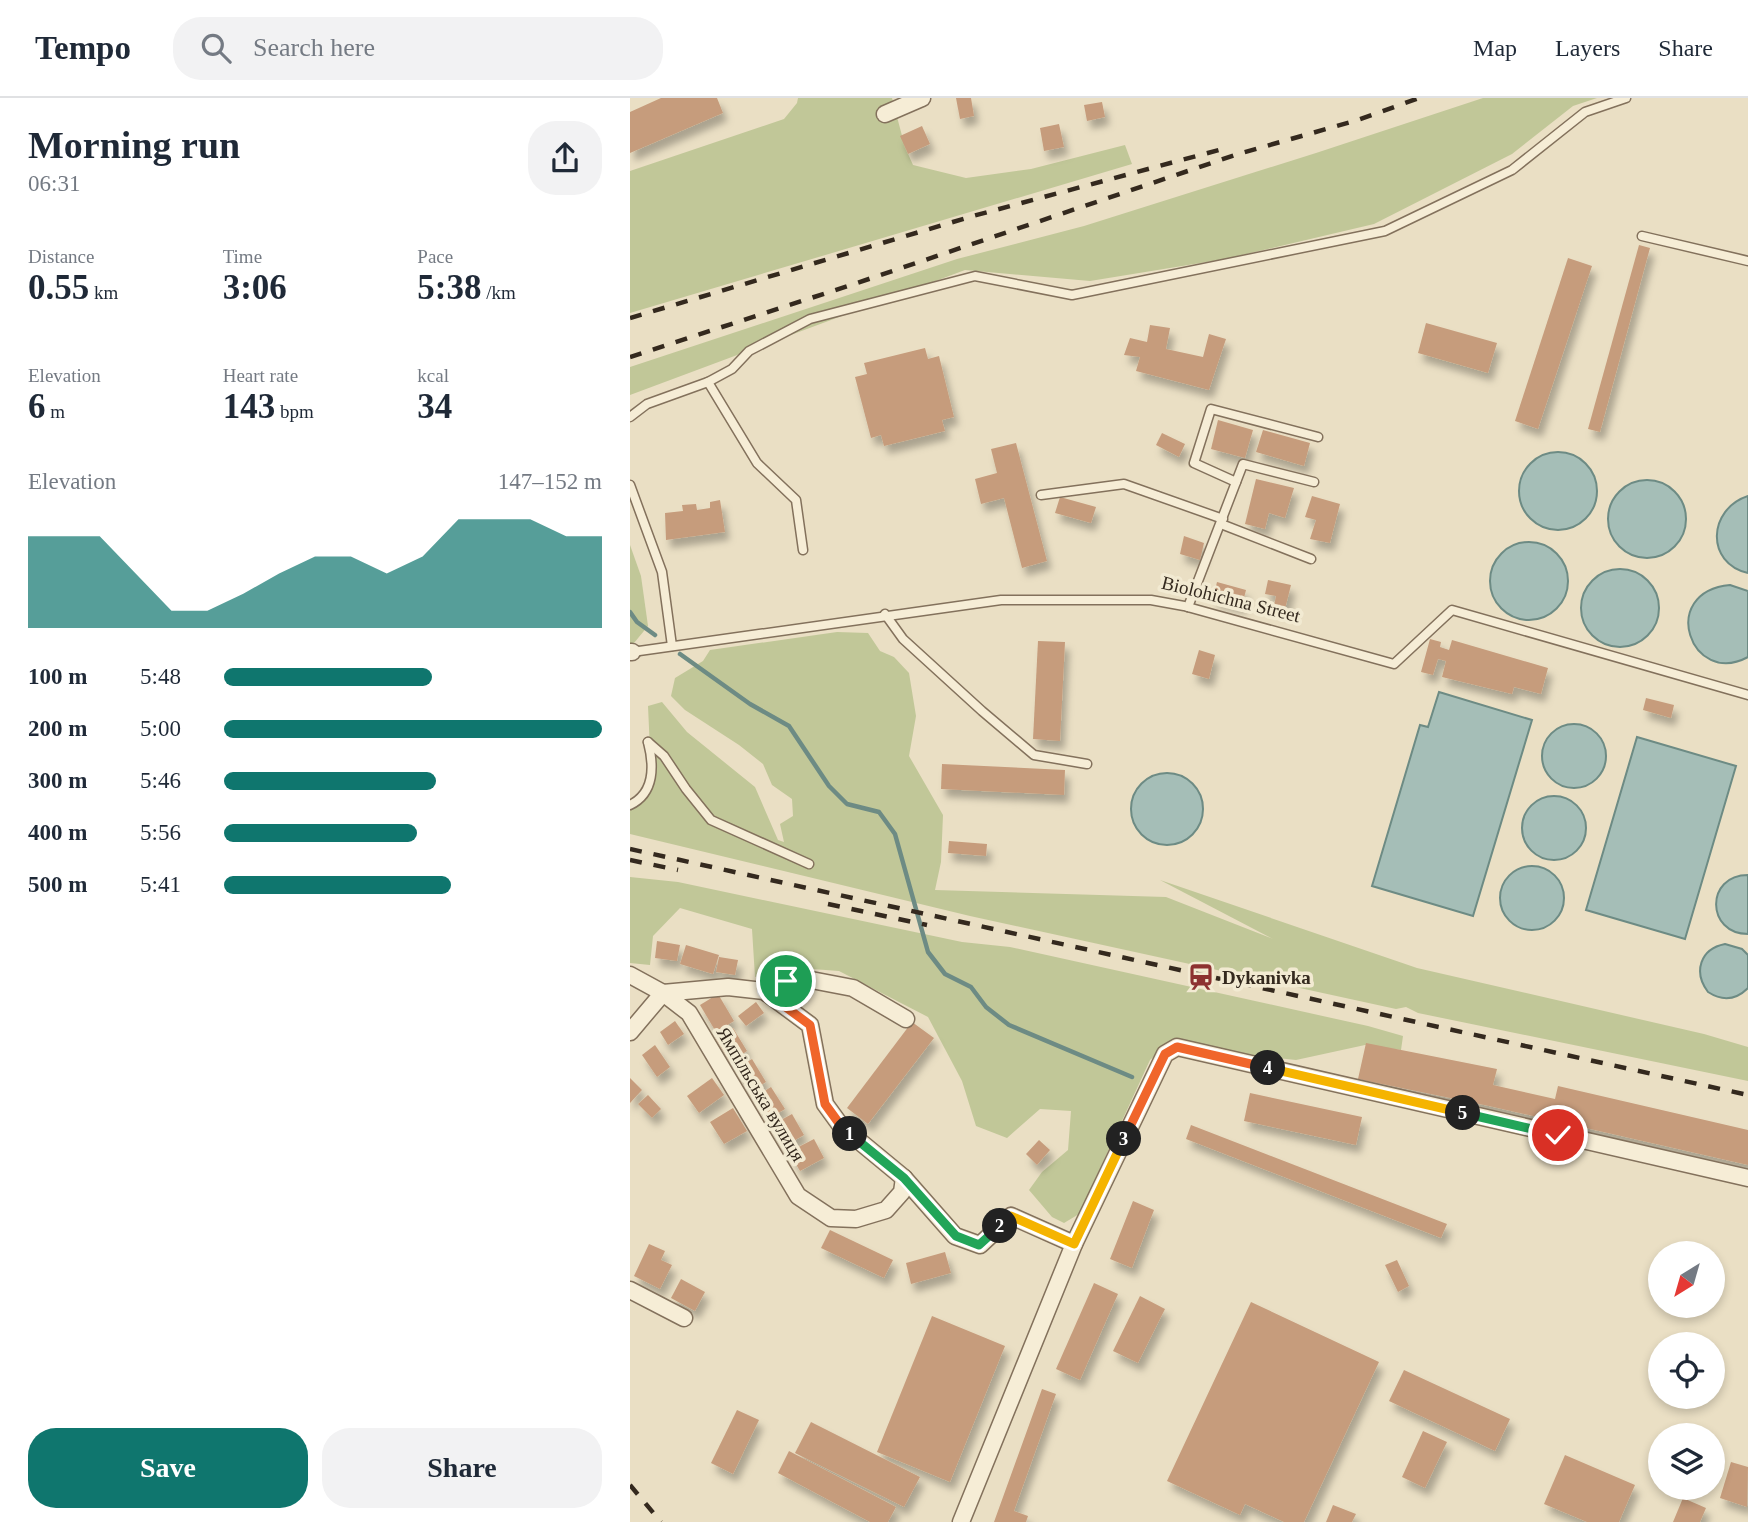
<!DOCTYPE html>
<meta charset="utf-8">
<style>
:root{--surface:#fff;--page:#f2f2f3;--text:#1f2937;--muted:#747a83;--line:#e0e1e3;--accent:#0f766e}
body{margin:0;font-family:"Times New Roman",serif;background:var(--page);color:var(--text);height:100vh;display:flex;flex-direction:column;font-size:26px;white-space:nowrap}
*{box-sizing:border-box;margin:0}
p{font-size:23px;color:var(--muted)}
.icon{flex:none;width:38px;height:38px;fill:none;stroke:currentColor;stroke-width:2;stroke-linecap:round;stroke-linejoin:round}
.map{position:relative;flex:1;overflow:hidden}
.details{display:flex;flex-direction:column;background:var(--surface);width:630px}
.details>*{flex:none}
.needle{width:46px;rotate:217deg}
.tools{position:absolute;left:1018px;top:1143px;display:grid;gap:14px}
.tools a{display:grid;place-items:center;width:77px;height:77px;border-radius:50%;background:var(--surface);box-shadow:0 4px 10px #0003;font-size:35px}
.pin{position:absolute;display:grid;place-items:center;width:60px;height:60px;color:#fff;margin:-30px;border:4px solid #fff;border-radius:50%;box-shadow:0 2px 7px #0007}
.km{position:absolute;width:35px;height:35px;margin:-18px;border-radius:50%;background:#222;color:#fff;font-size:19px;line-height:35px;text-align:center}
.round{display:grid;place-items:center;flex:none;width:74px;height:74px;border-radius:28px;background:var(--page)}
.headline{display:flex;align-items:center;justify-content:space-between;height:119px;padding:0 28px}
h1{font-size:38px;font-weight:800;line-height:52px}
.figures{display:grid;grid-template-columns:repeat(3,1fr);gap:10px;height:119px;padding:7px 28px}
.figures div{display:grid;align-content:center}
.figures b{font-size:35px;font-weight:800}
.figures small{font-size:19px;font-weight:400}
.figures p{font-size:19px}
.chart{height:196px;padding:14px 28px}
.chart p{display:flex;justify-content:space-between}
.chart svg{width:100%;height:126px;margin-top:7px;fill:var(--accent);opacity:.7}
.cta{display:flex;gap:14px;margin-top:auto;padding:14px 28px}
.cta a{flex:1;height:80px;border-radius:28px;background:var(--accent);color:#fff;font-size:28px;font-weight:800;line-height:80px;text-align:center}
.cta a+a{background:var(--page);color:var(--text)}
ul{padding:0 28px;list-style:none;font-size:23px}
li{display:grid;grid-template-columns:112px 84px 1fr;align-items:center;height:52px}
li i{height:18px;border-radius:9px;background:var(--accent)}
header{display:flex;align-items:center;gap:42px;box-sizing:border-box;height:98px;padding:0 35px;background:var(--surface);border-bottom:2px solid var(--line)}
header strong{font-size:33px}
nav{display:flex;gap:38px;margin-inline-start:auto;font-size:24px}
.search{width:490px;height:63px;background:var(--page);display:flex;align-items:center;gap:18px;box-sizing:border-box;padding:0 24px;border-radius:28px;color:var(--muted);font-size:26px}
main{display:flex;flex:1;min-height:0}
.map>svg:first-child{display:block}
.green{fill:#c1c798}
.water{fill:#a5beb7;stroke:#6d8b84;stroke-width:2}
.lines{fill:none;stroke-linecap:round;stroke-linejoin:round}
.stream{stroke:#6d8b84;stroke-width:4.5}
.building{fill:#c69c7c;filter:url(#shadow)}
.lane-casing{stroke:#83715c;stroke-width:11}
.street-casing{stroke:#83715c;stroke-width:19}
.lane{stroke:#f6edd6;stroke-width:8}
.street{stroke:#f6edd6;stroke-width:16}
.rail{stroke:#34291e;stroke-width:4.5;stroke-dasharray:12 12;stroke-linecap:butt}
.split-1-casing{stroke:#fff;stroke-width:14}
.split-2-casing{stroke:#fff;stroke-width:14}
.split-3-casing{stroke:#fff;stroke-width:14}
.split-4-casing{stroke:#fff;stroke-width:14}
.split-5-casing{stroke:#fff;stroke-width:14}
.split-6-casing{stroke:#fff;stroke-width:14}
.split-1{stroke:#f0652b;stroke-width:9}
.split-2{stroke:#22a559;stroke-width:9}
.split-3{stroke:#f5b400;stroke-width:9}
.split-4{stroke:#f0652b;stroke-width:9}
.split-5{stroke:#f5b400;stroke-width:9}
.split-6{stroke:#22a559;stroke-width:9}
.labels{text-anchor:middle;dominant-baseline:central;stroke-width:7;stroke-linejoin:round;paint-order:stroke}
.street-label{font-size:19px;fill:#34291e;stroke:#f2ead2}
.poi-label{font-size:19px;font-weight:bold;fill:#34291e;stroke:#f2ead2;text-anchor:start}
</style>
<header>
<strong>Tempo</strong>
<div class="search"><svg class="icon" aria-label="search" viewBox="0 0 24 24"><circle cx="10" cy="10" r="6"/><path d="M15 15l6 6"/></svg>Search here</div>
<nav><a>Map</a><a>Layers</a><a>Share</a></nav>
</header>
<main>
<section class="details">
<div class="headline"><div><h1>Morning run</h1><p>06:31</p></div><a class="round"><svg class="icon" aria-label="share" viewBox="0 0 24 24"><path d="M12 15V3M7 8l5-5 5 5M5 13v7h14v-7"/></svg></a></div>
<div class="figures">
<div><p>Distance</p><b>0.55<small> km</small></b></div>
<div><p>Time</p><b>3:06</b></div>
<div><p>Pace</p><b>5:38<small> /km</small></b></div>
</div>
<div class="figures">
<div><p>Elevation</p><b>6<small> m</small></b></div>
<div><p>Heart rate</p><b>143<small> bpm</small></b></div>
<div><p>kcal</p><b>34</b></div>
</div>
<div class="chart"><p><span>Elevation</span>147–152 m</p>
<svg viewBox="0 0 160 44" preserveAspectRatio="none"><path d="M0 44V12L10 12L20 12L30 25L40 38L50 38L60 32L70 25L80 19L90 19L100 25L110 19L120 6L130 6L140 6L150 12L160 12V44z"/></svg>
</div>
<ul>
<li><b>100 m</b>5:48<i style="width:55%"></i></li>
<li><b>200 m</b>5:00<i style="width:100%"></i></li>
<li><b>300 m</b>5:46<i style="width:56%"></i></li>
<li><b>400 m</b>5:56<i style="width:51%"></i></li>
<li><b>500 m</b>5:41<i style="width:60%"></i></li>
</ul>
<div class="cta"><a>Save</a><a>Share</a></div>
</section>
<div class="map">
<svg width="1118" height="1424" viewBox="0 0 1118 1424">
<defs>
<filter id="shadow"><feDropShadow dx="4.5" dy="8" stdDeviation="3.5" flood-color="#0004"/></filter>
</defs>
<rect width="100%" height="100%" fill="#eadfc4"/>
<g class="green">
<path d="M168,0H262L275,49L283,67L336,80L401,71L495,47L502,66L0,215V73L154,21L167,5Z"/>
<path d="M853,0H967L943,8L882,56L744,126L595,161L460,183L335,172L0,297V269L327,161L454,128L686,55Z"/>
<path d="M0,447L11,478L18,528L4,545H0Z"/>
<path d="M207,534L238,535L250,553L264,559L279,575L286,618L279,658L313,717L311,764L305,792L536,799L643,841L530,782L787,870L1074,936L1118,949V983L788,915L776,909L766,911L340,818L0,736V707L18,691L21,674L18,608L32,604L57,634L125,689L148,742L154,744L150,726L163,718L162,701L142,687L133,666L109,647L55,612L41,598L45,580L73,563L80,552Z"/>
<path d="M0,779L48,784L332,844L380,849L738,928L773,938L771,952L735,947L666,962L536,948L520,962L449,1116L434,1125L422,1119L399,1092L412,1074L438,1052L441,1013L410,1011L377,1040L346,1028L332,983L298,919L209,873L155,869L125,879L122,831L50,810L23,838L20,867L0,865Z"/>
</g>
<g class="water">
<circle cx="928" cy="393" r="39"/>
<circle cx="1017" cy="421" r="39"/>
<path d="M1118,398V475C1075,465 1078,411 1118,398Z"/>
<circle cx="899" cy="483" r="39"/>
<circle cx="990" cy="510" r="39"/>
<path d="M1100,487L1118,493V559C1061,590 1027,494 1100,487Z"/>
<path d="M809,594L902,622L843,818L742,788L790,627L798,629Z"/>
<circle cx="944" cy="658" r="32"/>
<path d="M1007,639L1106,668L1055,841L956,812Z"/>
<circle cx="537" cy="711" r="36"/>
<circle cx="924" cy="730" r="32"/>
<circle cx="902" cy="800" r="32"/>
<path d="M1118,777V836C1076,836 1075,777 1118,777Z"/>
<path d="M1095,846L1112,851L1118,857V890C1106,902 1092,903 1078,894C1063,874 1070,851 1095,846Z"/>
</g>
<g class="lines">
<g class="stream">
<path d="M0,514L7,524L25,537"/>
<path d="M50,556L120,606L159,628L199,688L217,706L249,714L265,736L298,854L315,876L341,889L356,909L379,927L502,979"/>
</g>
</g>
<g class="building">
<path d="M31,0H87L93,15L0,55V14Z"/>
<path d="M326,0H341L344,18L330,21Z"/>
<path d="M472,4L475,19L457,23L454,7Z"/>
<path d="M429,26L434,49L414,53L410,30Z"/>
<path d="M292,28L300,46L278,56L270,38Z"/>
<path d="M1009,147L1020,150L970,334L958,331Z"/>
<path d="M938,160L962,168L908,331L885,323Z"/>
<path d="M796,225L867,245L858,275L788,255Z"/>
<path d="M520,227L540,230L536,251L573,259L579,236L596,241L579,292L506,273L510,259L494,257L500,240L517,244Z"/>
<path d="M295,250L298,261L309,258L324,319L312,322L315,333L254,348L251,337L241,340L225,279L237,276L234,265Z"/>
<path d="M588,322L623,332L615,360L581,351Z"/>
<path d="M633,332L680,345L674,368L626,354Z"/>
<path d="M532,335L555,346L549,359L526,347Z"/>
<path d="M386,345L417,463L392,470L374,400L351,406L345,381L367,375L361,351Z"/>
<path d="M626,381L664,390L655,420L639,415L635,431L615,426Z"/>
<path d="M682,398L710,406L700,445L680,441L686,422L675,419Z"/>
<path d="M430,399L466,409L461,425L425,415Z"/>
<path d="M90,402L95,434L36,442L35,415L53,413L52,407L66,406L67,412L80,410V404Z"/>
<path d="M554,438L574,445L570,462L550,456Z"/>
<path d="M638,482L661,487L655,511L644,508L646,498L635,496Z"/>
<path d="M587,484L616,492L612,508L583,501Z"/>
<path d="M800,541L811,544L810,549L819,552L822,542L918,570L911,596L884,589L882,596L812,579L816,563L808,561L803,577L791,574Z"/>
<path d="M408,543L435,544L430,643L403,641Z"/>
<path d="M569,552L585,557L579,581L562,576Z"/>
<path d="M1016,600L1044,607L1041,620L1013,612Z"/>
<path d="M312,666L435,672L434,697L311,691Z"/>
<path d="M319,743L357,746L356,758L318,755Z"/>
<path d="M27,843L50,847L47,863L25,860Z"/>
<path d="M56,847L89,857L83,876L50,866Z"/>
<path d="M89,859L108,862L105,877L86,874Z"/>
<path d="M88,896L104,923L86,934L70,907Z"/>
<path d="M126,904L134,915L116,928L108,918Z"/>
<path d="M45,923L54,936L38,947L30,934Z"/>
<path d="M282,924L304,940L238,1026L217,1010Z"/>
<path d="M103,930L117,953L100,964L86,941Z"/>
<path d="M736,945L867,971L863,987L925,1001L928,988L1118,1032V1067L859,1008L728,981Z"/>
<path d="M25,947L40,969L27,979L12,957Z"/>
<path d="M122,961L136,984L120,994L106,971Z"/>
<path d="M0,980L12,992L0,1005Z"/>
<path d="M82,980L94,997L69,1015L57,998Z"/>
<path d="M141,989L155,1011L138,1021L125,999Z"/>
<path d="M620,995L732,1019L726,1047L614,1023Z"/>
<path d="M18,997L31,1011L22,1020L8,1006Z"/>
<path d="M103,1010L117,1033L94,1046L80,1024Z"/>
<path d="M162,1016L174,1037L153,1049L140,1028Z"/>
<path d="M561,1027L817,1126L811,1140L556,1041Z"/>
<path d="M184,1041L194,1060L170,1073L159,1054Z"/>
<path d="M409,1042L420,1052L407,1067L396,1056Z"/>
<path d="M503,1103L524,1112L502,1170L480,1161Z"/>
<path d="M200,1132L263,1162L254,1180L191,1150Z"/>
<path d="M19,1146L35,1153L31,1162L42,1167L30,1191L4,1178Z"/>
<path d="M315,1154L321,1175L281,1186L276,1165Z"/>
<path d="M767,1162L779,1188L768,1194L755,1167Z"/>
<path d="M51,1181L75,1194L65,1213L41,1200Z"/>
<path d="M464,1185L488,1196L450,1282L426,1271Z"/>
<path d="M510,1198L535,1211L508,1265L483,1253Z"/>
<path d="M621,1204L749,1264L674,1424H654L615,1406L610,1417L537,1383Z"/>
<path d="M302,1218L375,1248L320,1384L247,1354Z"/>
<path d="M774,1272L880,1321L865,1353L759,1303Z"/>
<path d="M412,1291L426,1296L384,1413L398,1418L396,1424H364Z"/>
<path d="M107,1312L129,1322L103,1376L81,1365Z"/>
<path d="M181,1324L290,1379L274,1409L165,1355Z"/>
<path d="M793,1333L817,1344L795,1390L772,1379Z"/>
<path d="M159,1353L266,1409L258,1424H240L148,1375Z"/>
<path d="M935,1357L1005,1387L989,1424H957L914,1406Z"/>
<path d="M1101,1364L1118,1369L1117,1409L1090,1400Z"/>
<path d="M1053,1400L1076,1410L1070,1424H1043Z"/>
<path d="M703,1407L726,1416L722,1424H696Z"/>
</g>
<g class="lines">
<defs>
<g id="lane">
<path d="M1012,138L1118,163"/>
<path d="M78,284L127,365L166,402L173,452"/>
<path d="M0,319L17,306L78,284L102,271L119,253L180,221L345,178L442,197L755,133L882,72L955,14L996,0"/>
<path d="M606,384L564,365L581,311L688,339"/>
<path d="M0,387L32,474L42,548"/>
<path d="M411,397L494,386L593,421"/>
<path d="M591,426L681,461"/>
<path d="M558,509L613,366L684,384"/>
<path d="M255,516L273,541L352,613L404,657L457,666"/>
<path d="M2,554L371,502H521L554,508L764,566L822,512L1118,597"/>
<path d="M18,644L34,658L56,691L81,722L179,766"/>
<path d="M0,707C25,695 24,667 18,644"/>
</g>
<g id="street">
<path d="M255,16L292,0"/>
<path d="M0,554H2"/>
<path d="M0,877L33,895L59,915L168,1098L201,1120L226,1121L256,1112L272,1094L274,1080"/>
<path d="M134,893L156,883L176,881L223,890L276,921"/>
<path d="M33,895L98,889L134,893L180,927L195,1006L211,1028L274,1080L325,1138L350,1147L381,1118L444,1146"/>
<path d="M0,934L33,895"/>
<path d="M0,1192L54,1220"/>
<path d="M331,1424L444,1146L535,956L547,949L1118,1080"/>
</g>
</defs>
<use href="#lane" class="lane-casing"/>
<use href="#street" class="street-casing"/>
<use href="#lane" class="lane"/>
<use href="#street" class="street"/>
<g class="rail">
<path d="M0,220L343,118L600,49"/>
<path d="M0,259L227,185L608,56L728,22L789,0"/>
<path d="M0,751L1118,997"/>
<path d="M0,762L48,772"/>
<path d="M198,806L297,827"/>
<path d="M0,1387L31,1424"/>
</g>
</g>
<g class="lines">
<defs>
<path id="split-1" d="M156,883L134,893L180,927L195,1006L211,1028L220,1036"/>
<path id="split-2" d="M220,1036L274,1080L326,1138L349,1147L370,1128"/>
<path id="split-3" d="M370,1128L381,1118L444,1146L494,1041"/>
<path id="split-4" d="M494,1041L535,956L547,949L638,970"/>
<path id="split-5" d="M638,970L833,1015"/>
<path id="split-6" d="M833,1015L928,1037"/>
</defs>
<use href="#split-1" class="split-1-casing"/>
<use href="#split-2" class="split-2-casing"/>
<use href="#split-3" class="split-3-casing"/>
<use href="#split-4" class="split-4-casing"/>
<use href="#split-5" class="split-5-casing"/>
<use href="#split-6" class="split-6-casing"/>
<use href="#split-1" class="split-1"/>
<use href="#split-2" class="split-2"/>
<use href="#split-3" class="split-3"/>
<use href="#split-4" class="split-4"/>
<use href="#split-5" class="split-5"/>
<use href="#split-6" class="split-6"/>
</g>
<defs>
<symbol id="station-bare" viewBox="-9 -9 18 18"><path d="M-3-6H3Q5-6 5-4V2Q5 4 3 4L4.5 6H3L1.5 4h-3L-3 6H-4.5L-3 4Q-5 4-5 2V-4Q-5-6-3-6ZM-3.5-4v3h7v-3ZM-3.5 1v1.5H-2V1ZM2 1v1.5H3.5V1Z" fill="#8d3130" stroke="#f2ead2" stroke-width="2.5" paint-order="stroke"/></symbol>
</defs>
<g fill-rule="evenodd">
<use href="#station-bare" x="552" y="860" width="38" height="38"/>
</g>
<g class="labels">
<g class="street-label">
<text transform="translate(601 501) rotate(14)">Biolohichna Street</text>
<text transform="translate(131 996) rotate(59)">Ямпільська вулиця</text>
</g>
<g class="poi-label">
<text x="592" y="879">Dykanіvka</text>
</g>
</g>
</svg>
<div class="tools">
<a><svg class="needle" viewBox="-14 -14 28 28"><path d="M0-13l5 13h-10z" fill="#e53935"/><path d="M0 13l5-13h-10z" fill="#747a83"/></svg></a>
<a><svg class="icon" aria-label="locate" viewBox="0 0 24 24"><circle cx="12" cy="12" r="6"/><path d="M12 2v4M12 18v4M2 12h4M18 12h4"/></svg></a>
<a><svg class="icon" aria-label="layers" viewBox="0 0 24 24"><path d="M12 4l9 5-9 5-9-5zM3 14l9 5 9-5"/></svg></a>
</div>
<div class="pin" style="left:156px;top:883px;background:#1e9e55"><svg class="icon" aria-label="arrive" viewBox="0 0 24 24"><path d="M6 21V4h12l-3 4 3 4H6"/></svg></div>
<div class="pin" style="left:928px;top:1037px;background:#d93025"><svg class="icon" aria-label="check" viewBox="0 0 24 24"><path d="M5 12l5 5 9-10"/></svg></div>
<b class="km" style="left:220px;top:1036px">1</b>
<b class="km" style="left:370px;top:1128px">2</b>
<b class="km" style="left:494px;top:1041px">3</b>
<b class="km" style="left:638px;top:970px">4</b>
<b class="km" style="left:833px;top:1015px">5</b>
</div>
</main>
